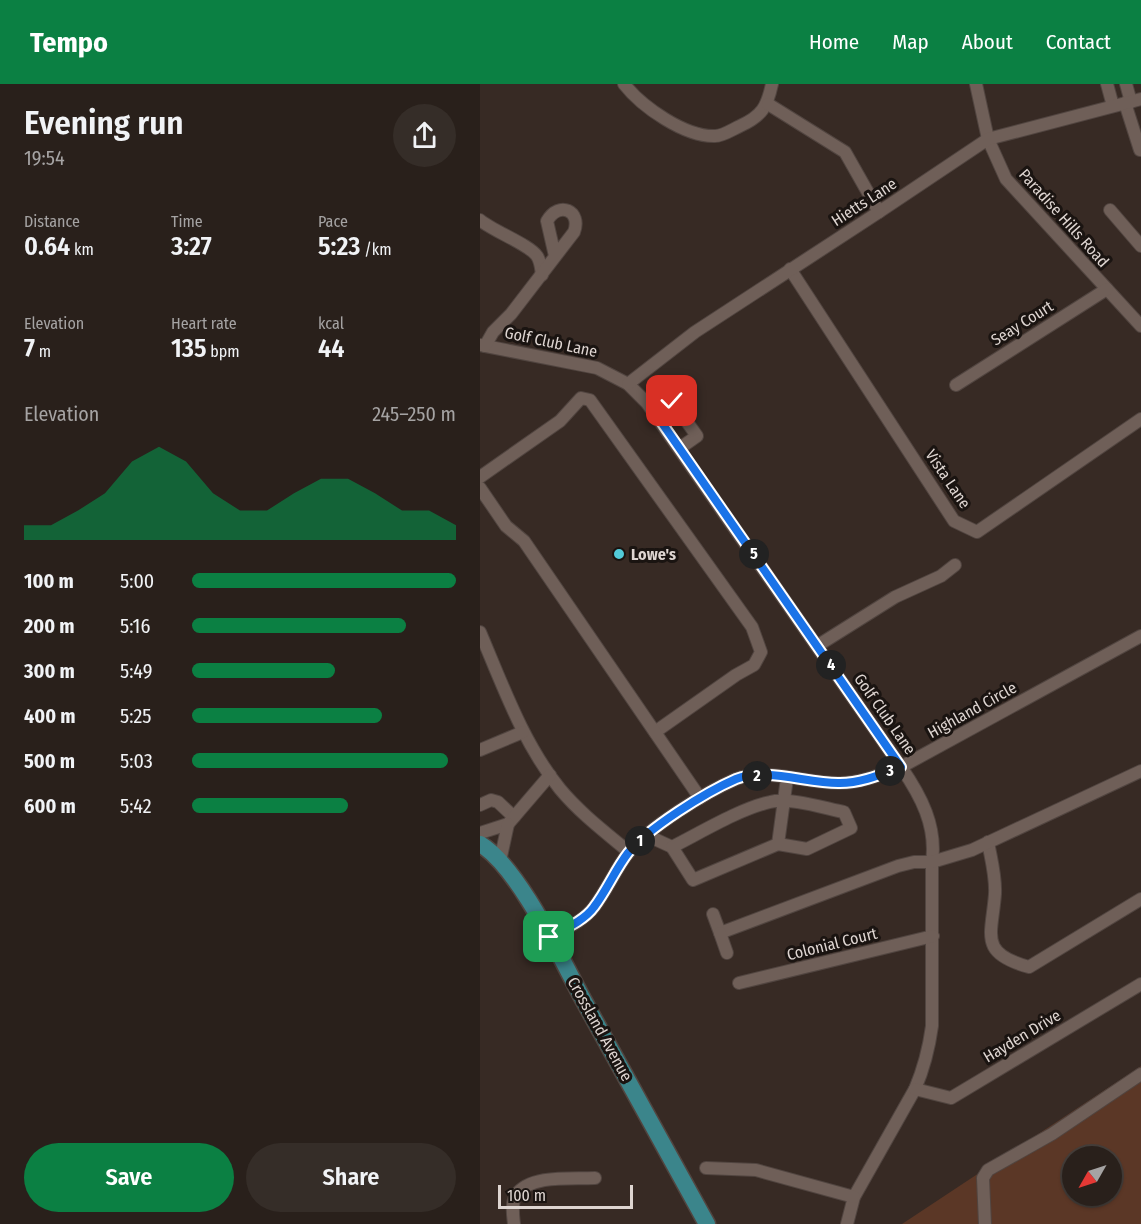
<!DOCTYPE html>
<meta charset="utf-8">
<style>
:root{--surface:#29201b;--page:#352d28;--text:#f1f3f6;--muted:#a5a3a3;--line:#453e3a;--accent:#0b8043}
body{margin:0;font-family:"Fira Sans Condensed",sans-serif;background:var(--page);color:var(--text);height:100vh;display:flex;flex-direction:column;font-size:22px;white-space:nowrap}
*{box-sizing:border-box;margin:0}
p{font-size:20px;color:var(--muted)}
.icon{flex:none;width:33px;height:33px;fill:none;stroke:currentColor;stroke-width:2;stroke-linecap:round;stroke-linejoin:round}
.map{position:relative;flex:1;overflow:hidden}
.side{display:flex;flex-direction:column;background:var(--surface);width:480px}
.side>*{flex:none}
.needle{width:39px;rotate:231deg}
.buttons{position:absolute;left:582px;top:1062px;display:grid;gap:12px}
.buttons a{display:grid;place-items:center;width:60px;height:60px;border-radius:50%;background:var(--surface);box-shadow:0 2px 4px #0004,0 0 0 2px var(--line);font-size:30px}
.scale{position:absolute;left:18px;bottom:15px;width:135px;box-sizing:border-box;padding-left:6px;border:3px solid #ded5d1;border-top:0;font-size:16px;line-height:21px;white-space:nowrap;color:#ded5d1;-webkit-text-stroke:4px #1a1411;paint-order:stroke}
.pin{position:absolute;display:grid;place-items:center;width:51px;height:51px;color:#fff;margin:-26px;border-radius:12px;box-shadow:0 3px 9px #0006}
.km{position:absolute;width:30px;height:30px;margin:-15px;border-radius:50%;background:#222;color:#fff;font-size:16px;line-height:30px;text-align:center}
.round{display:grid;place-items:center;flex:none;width:63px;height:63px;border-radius:32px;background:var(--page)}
.summary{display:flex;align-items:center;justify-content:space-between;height:102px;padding:0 24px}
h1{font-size:33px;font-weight:600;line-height:45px}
.metrics{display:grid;grid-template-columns:repeat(3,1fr);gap:9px;height:102px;padding:6px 24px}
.metrics div{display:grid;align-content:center}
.metrics b{font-size:26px;font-weight:600}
.metrics small{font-size:16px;font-weight:400}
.metrics p{font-size:16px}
.chart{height:168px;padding:12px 24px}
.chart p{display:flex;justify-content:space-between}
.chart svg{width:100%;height:108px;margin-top:6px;fill:var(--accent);opacity:.7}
.action{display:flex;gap:12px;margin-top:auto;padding:12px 24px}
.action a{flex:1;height:69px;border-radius:36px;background:var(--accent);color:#fff;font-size:24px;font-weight:600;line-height:69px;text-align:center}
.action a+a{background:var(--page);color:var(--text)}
ul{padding:0 24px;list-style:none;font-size:20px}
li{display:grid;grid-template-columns:96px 72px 1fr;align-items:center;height:45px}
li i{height:15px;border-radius:8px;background:var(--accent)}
header{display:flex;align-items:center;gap:36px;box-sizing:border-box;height:84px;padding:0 30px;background:var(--accent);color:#fff}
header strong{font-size:28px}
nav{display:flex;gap:33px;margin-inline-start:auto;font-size:21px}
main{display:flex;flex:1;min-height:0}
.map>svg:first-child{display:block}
.green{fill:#5b3726;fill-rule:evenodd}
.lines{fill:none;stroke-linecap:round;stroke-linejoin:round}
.minor-casing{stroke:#514540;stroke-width:14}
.major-casing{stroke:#514540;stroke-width:19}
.minor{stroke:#6f5f58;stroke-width:12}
.major{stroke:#3b858b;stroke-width:16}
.route-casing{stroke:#fff;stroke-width:12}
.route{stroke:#1a73e8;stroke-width:8}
.poi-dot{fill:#52cbd9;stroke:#1a1411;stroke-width:2}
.labels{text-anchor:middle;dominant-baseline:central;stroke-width:6;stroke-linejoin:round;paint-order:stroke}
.street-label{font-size:16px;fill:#ded5d1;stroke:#1a1411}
.poi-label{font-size:16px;font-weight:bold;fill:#ded5d1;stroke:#1a1411;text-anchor:start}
</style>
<header>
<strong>Tempo</strong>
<nav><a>Home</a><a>Map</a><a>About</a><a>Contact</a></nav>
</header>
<main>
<section class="side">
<div class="summary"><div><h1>Evening run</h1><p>19:54</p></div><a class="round"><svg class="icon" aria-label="share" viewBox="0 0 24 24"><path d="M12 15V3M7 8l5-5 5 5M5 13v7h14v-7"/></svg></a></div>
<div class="metrics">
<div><p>Distance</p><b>0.64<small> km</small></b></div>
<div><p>Time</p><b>3:27</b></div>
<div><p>Pace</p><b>5:23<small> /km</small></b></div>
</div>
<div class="metrics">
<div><p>Elevation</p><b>7<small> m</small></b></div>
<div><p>Heart rate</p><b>135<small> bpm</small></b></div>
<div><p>kcal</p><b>44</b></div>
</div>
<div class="chart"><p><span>Elevation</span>245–250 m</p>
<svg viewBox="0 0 160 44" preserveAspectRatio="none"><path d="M0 44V38L10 38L20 32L30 25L40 12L50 6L60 12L70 25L80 32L90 32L100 25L110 19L120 19L130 25L140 32L150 32L160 38V44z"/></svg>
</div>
<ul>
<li><b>100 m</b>5:00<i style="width:100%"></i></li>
<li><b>200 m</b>5:16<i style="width:81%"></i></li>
<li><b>300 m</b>5:49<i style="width:54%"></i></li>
<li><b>400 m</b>5:25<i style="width:72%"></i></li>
<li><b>500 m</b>5:03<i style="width:97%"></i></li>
<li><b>600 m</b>5:42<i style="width:59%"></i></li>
</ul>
<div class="action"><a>Save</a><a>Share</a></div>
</section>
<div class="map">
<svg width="661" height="1140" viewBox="0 0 661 1140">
<rect width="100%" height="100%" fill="#372a24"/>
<path class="green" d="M661,982V1140H422ZM592,1072H632V1112H592Z"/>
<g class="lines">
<defs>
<g id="minor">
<path d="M144,0C162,23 205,53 235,52C243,52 253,45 260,42C282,32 287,23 292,0"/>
<path d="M496,0L508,55L526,95L661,242"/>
<path d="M627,0L633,22"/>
<path d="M646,0L651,18"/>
<path d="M645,19L660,66"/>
<path d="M288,20L365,68L399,128"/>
<path d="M630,126L661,162"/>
<path d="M0,136C13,147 50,161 57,172C61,178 61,185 62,191"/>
<path d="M310,185L474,437L497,448L661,335"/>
<path d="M0,261L117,284L148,300L167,319L421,683C441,712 457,742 452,778V942C449,964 444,984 435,1005L374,1113L367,1140"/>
<path d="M5,262L13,248L31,230L94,148C102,127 79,116 67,137L75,172"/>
<path d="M148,300L215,248L399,128L508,55L661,15"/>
<path d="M476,301L627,205"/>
<path d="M175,329L192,317L217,352L200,364"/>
<path d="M0,393L80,337L101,314L110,316L272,543L281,568L274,581L256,591L175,648"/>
<path d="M0,404L26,442L44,457L220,714"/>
<path d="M0,548C23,602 43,659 80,705C100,729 125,748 149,768"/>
<path d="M337,562L415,513L461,492L475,481"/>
<path d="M0,666L43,648"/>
<path d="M0,721L11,716L18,718L34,733"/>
<path d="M0,749L28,740L70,691"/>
<path d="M166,751L192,763"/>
<path d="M508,758C511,775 516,792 515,810C512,851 498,869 549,883L661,815"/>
<path d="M298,760L213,796L192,763C220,749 259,725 290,718C309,713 344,724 364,728L371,744L327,765L298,760L307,694"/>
<path d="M20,777L28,740"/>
<path d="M233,830L240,849L418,782L434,778H452L492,766L661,687"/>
<path d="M240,849L247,869"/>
<path d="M69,853C84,845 104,837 114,823C127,806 135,786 148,769C169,743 226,708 256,695C285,683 330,700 360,699C382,699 401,690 421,683L661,552"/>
<path d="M259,899L453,852"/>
<path d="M435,1005L471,1014L661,900"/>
<path d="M226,1084L276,1086L374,1113"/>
<path d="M34,1140C33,1131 31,1119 36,1111C50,1090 93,1095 115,1094"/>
<path d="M505,1140L503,1094L508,1086L572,1050L661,990"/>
</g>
<path id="major" d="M0,760C39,783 82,877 105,919C146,993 186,1066 227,1140"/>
</defs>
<use href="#minor" class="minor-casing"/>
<use href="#major" class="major-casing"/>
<use href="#minor" class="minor"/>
<use href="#major" class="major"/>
</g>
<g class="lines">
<defs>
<path id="route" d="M69,853C84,845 104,837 114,823C127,806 135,786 148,769C168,744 226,708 256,695C285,683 329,700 360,699C382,699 402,690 421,683L175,329L192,317"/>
</defs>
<use href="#route" class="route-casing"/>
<use href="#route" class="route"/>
</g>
<circle class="poi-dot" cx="139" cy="470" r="6"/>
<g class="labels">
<g class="street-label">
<text transform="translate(384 118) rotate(-33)">Hietts Lane</text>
<text transform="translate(584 134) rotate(48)">Paradise Hills Road</text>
<text transform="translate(542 239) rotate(-32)">Seay Court</text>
<text transform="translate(71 258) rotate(12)">Golf Club Lane</text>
<text transform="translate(468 395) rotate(56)">Vista Lane</text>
<text transform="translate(492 626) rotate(-29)">Highland Circle</text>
<text transform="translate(405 630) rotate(55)">Golf Club Lane</text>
<text transform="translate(352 860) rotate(-14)">Colonial Court</text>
<text transform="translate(120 945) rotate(61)">Crossland Avenue</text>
<text transform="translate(542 952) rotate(-31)">Hayden Drive</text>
</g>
<g class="poi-label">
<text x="151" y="470">Lowe's</text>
</g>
</g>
</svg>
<div class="buttons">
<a><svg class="needle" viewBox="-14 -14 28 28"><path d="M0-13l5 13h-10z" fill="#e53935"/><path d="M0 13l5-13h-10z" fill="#a5a3a3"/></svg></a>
</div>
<div class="scale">100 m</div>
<div class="pin" style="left:69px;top:853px;background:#1e9e55"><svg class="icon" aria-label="arrive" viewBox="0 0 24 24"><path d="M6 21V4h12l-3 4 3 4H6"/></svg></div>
<div class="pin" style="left:192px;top:317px;background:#d93025"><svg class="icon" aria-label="check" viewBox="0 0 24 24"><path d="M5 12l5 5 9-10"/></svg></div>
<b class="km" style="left:160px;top:757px">1</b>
<b class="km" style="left:277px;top:692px">2</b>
<b class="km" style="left:410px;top:687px">3</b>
<b class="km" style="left:351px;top:581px">4</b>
<b class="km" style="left:274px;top:470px">5</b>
</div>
</main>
